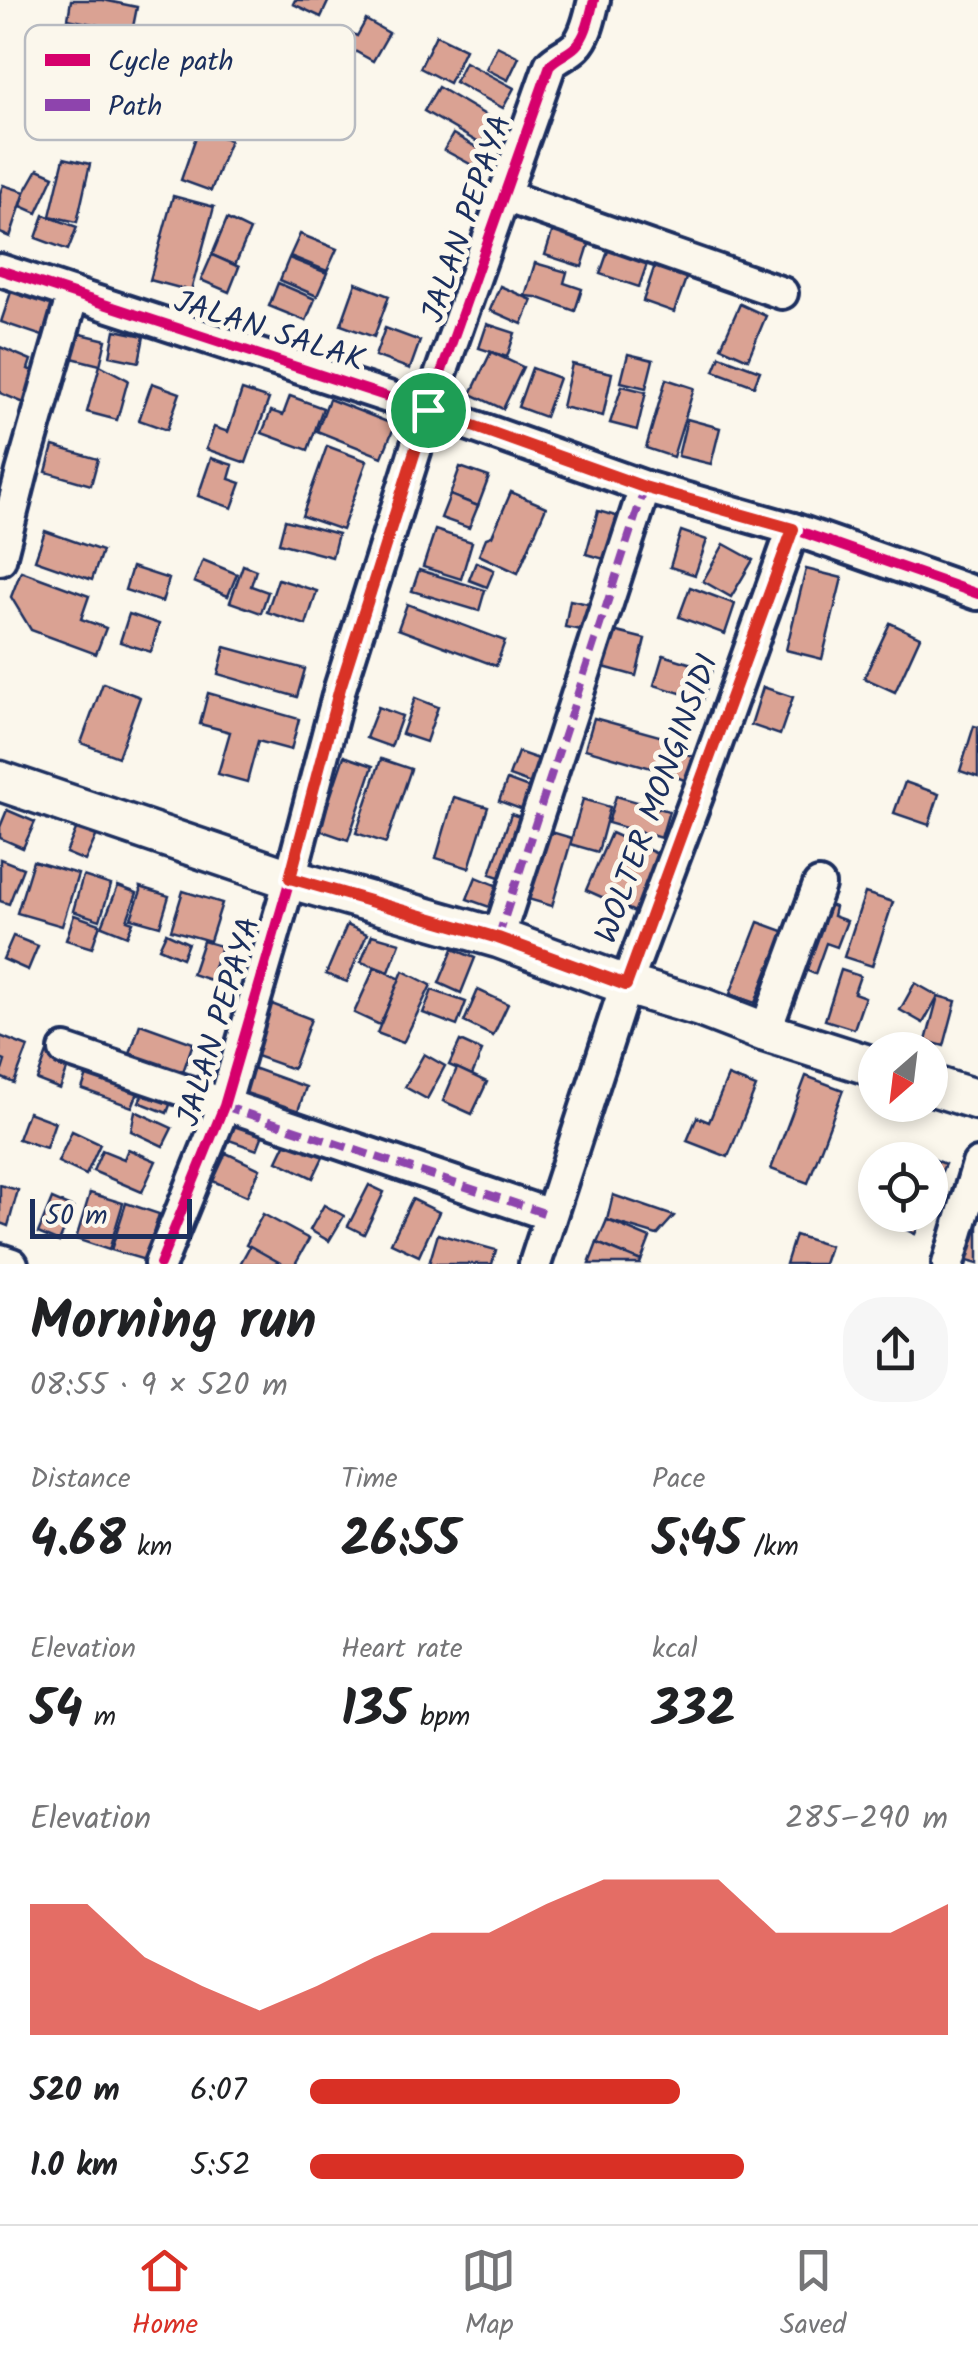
<!DOCTYPE html>
<meta charset="utf-8">
<style>
:root{--surface:#fff;--page:#f6f6f6;--text:#202124;--muted:#757577;--line:#e0e0e0;--accent:#d93025}
body{margin:0;font-family:Kalam,sans-serif;background:var(--page);color:var(--text);height:100vh;display:flex;flex-direction:column;font-size:38px;white-space:nowrap}
*{box-sizing:border-box;margin:0}
p{font-size:32px;color:var(--muted)}
.icon{flex:none;width:55px;height:55px;fill:none;stroke:currentColor;stroke-width:2;stroke-linecap:round;stroke-linejoin:round}
.map{position:relative;height:1264px;overflow:hidden}
.panel{display:flex;flex-direction:column;background:var(--surface);flex:1}
.panel>*{flex:none}
.needle{width:65px;rotate:208deg}
.buttons{position:absolute;left:858px;top:1032px;display:grid;gap:20px}
.buttons a{display:grid;place-items:center;width:90px;height:90px;border-radius:50%;background:var(--surface);box-shadow:0 5px 15px #0003;font-size:50px}
.scale{position:absolute;left:30px;bottom:25px;width:162px;box-sizing:border-box;padding-left:10px;border:5px solid #1b2f5e;border-top:0;font-size:28px;line-height:35px;white-space:nowrap;color:#1b2f5e;-webkit-text-stroke:8px #fbf7ec;paint-order:stroke}
.pin{position:absolute;display:grid;place-items:center;width:85px;height:85px;color:#fff;margin:-42px;border:5px solid #fff;border-radius:50%;box-shadow:0 2px 10px #0007}
.round{display:grid;place-items:center;flex:none;width:105px;height:105px;border-radius:40px;background:var(--page)}
.headline{display:flex;align-items:center;justify-content:space-between;height:170px;padding:0 30px}
h1{font-size:55px;font-weight:600;line-height:75px}
.stats{display:grid;grid-template-columns:repeat(3,1fr);gap:15px;height:170px;padding:10px 30px}
.stats div{display:grid;align-content:center}
.stats b{font-size:50px;font-weight:600}
.stats small{font-size:28px;font-weight:400}
.stats p{font-size:28px}
.chart{height:280px;padding:20px 30px}
.chart p{display:flex;justify-content:space-between}
.chart svg{width:100%;height:180px;margin-top:10px;fill:var(--accent);opacity:.7}
ul{padding:0 30px;list-style:none;font-size:32px}
li{display:grid;grid-template-columns:160px 120px 1fr;align-items:center;height:75px}
li i{height:25px;border-radius:12px;background:var(--accent)}
.menu{display:flex;justify-content:space-around;align-items:center;height:140px;border-top:2px solid var(--line);background:var(--surface);font-size:28px;color:var(--muted)}
.menu a{display:grid;justify-items:center;gap:5px}
.menu .selected{color:var(--accent)}
.map>svg:first-child{display:block}
.building{fill:#daa293;stroke:#1b2f5e;stroke-width:2.5}
.lines{fill:none;stroke-linecap:round;stroke-linejoin:round}
.minor-casing{stroke:#1b2f5e;stroke-width:38}
.major-casing{stroke:#1b2f5e;stroke-width:45}
.minor{stroke:#fbf7ec;stroke-width:30}
.major{stroke:#fbf7ec;stroke-width:38}
.quiet{stroke:#8e44ad;stroke-width:8;stroke-dasharray:15 8;stroke-linecap:butt}
.cycleway-casing{stroke:#fbf7ec;stroke-width:16}
.cycleway{stroke:#d6006c;stroke-width:10}
.route-casing{stroke:#fff;stroke-width:20}
.route{stroke:#d93025;stroke-width:12}
.labels{text-anchor:middle;dominant-baseline:central;stroke-width:10;stroke-linejoin:round;paint-order:stroke}
.street-label{font-size:32px;fill:#1b2f5e;stroke:#fbf7ec}
.key{fill:#fbf7ec;stroke:#b8bbc1;stroke-width:2.5}
.key-label{font-size:28px;fill:#1b2f5e}
</style>
<div class="map">
<svg width="978" height="1264" viewBox="0 0 978 1264">
<rect width="100%" height="100%" fill="#fbf7ec"/>
<filter id="ink" filterUnits="userSpaceOnUse"><feTurbulence type="fractalNoise" baseFrequency=".01" numOctaves="2"/><feDisplacementMap in="SourceGraphic" scale="20" xChannelSelector="R" yChannelSelector="G"/><feConvolveMatrix kernelMatrix="1 2 1 2 8 2 1 2 1" color-interpolation-filters="sRGB"/></filter>
<g filter="url(#ink)">
<g class="building">
<path d="M71,0H103L137,7L132,32L68,19Z"/>
<path d="M295,0H329L321,17L293,4Z"/>
<path d="M366,20L389,33L373,61L344,45L350,32L357,36Z"/>
<path d="M436,35L465,49L449,83L420,68Z"/>
<path d="M497,46L519,57L508,80L486,69Z"/>
<path d="M465,62L514,88L503,108L455,82Z"/>
<path d="M438,87L494,120L481,144L424,111Z"/>
<path d="M199,128L230,140L211,191L181,180Z"/>
<path d="M453,134L483,151L474,166L444,150Z"/>
<path d="M64,158L90,164L77,222L50,216Z"/>
<path d="M38,169L54,176L37,213L21,206L25,192Z"/>
<path d="M3,185L25,192L10,237L0,233V193Z"/>
<path d="M173,196L214,207L191,291L150,280Z"/>
<path d="M44,215L77,227L68,250L36,238Z"/>
<path d="M227,219L250,230L235,265L212,255Z"/>
<path d="M555,223L592,235L582,267L545,255Z"/>
<path d="M300,234L337,249L327,271L290,256Z"/>
<path d="M609,248L648,261L639,287L600,274Z"/>
<path d="M212,255L239,267L229,292L201,280Z"/>
<path d="M289,258L327,273L317,296L280,280Z"/>
<path d="M656,262L688,273L674,312L643,301Z"/>
<path d="M535,263L567,272L564,283L582,289L575,311L536,297L525,296Z"/>
<path d="M278,283L315,299L306,321L269,306Z"/>
<path d="M356,283L389,296L374,337L341,325Z"/>
<path d="M500,286L532,300L522,324L490,310Z"/>
<path d="M12,289L58,304L48,338L1,322Z"/>
<path d="M740,304L766,316L748,359L721,347Z"/>
<path d="M487,324L515,333L507,357L479,348Z"/>
<path d="M385,328L420,341L410,369L375,356Z"/>
<path d="M115,330L144,336L139,362L110,356Z"/>
<path d="M77,333L106,340L100,365L72,358Z"/>
<path d="M0,347L31,360L28,369L42,375L29,405L0,393Z"/>
<path d="M491,352L523,367L503,409L471,394Z"/>
<path d="M628,354L653,360L646,388L621,382Z"/>
<path d="M720,356L760,371L754,386L714,371Z"/>
<path d="M572,364L612,373L603,416L562,407Z"/>
<path d="M100,365L128,380L117,420L87,412Z"/>
<path d="M532,368L559,378L545,417L518,407Z"/>
<path d="M666,379L694,388L673,457L646,448Z"/>
<path d="M152,383L180,393L167,430L139,420Z"/>
<path d="M622,386L646,392L637,430L610,423Z"/>
<path d="M242,390L269,399L246,463L206,449L214,427L228,432Z"/>
<path d="M290,396L323,408L308,450L262,433L271,411L283,415Z"/>
<path d="M329,399L395,425L382,457L317,431Z"/>
<path d="M687,419L720,428L711,464L678,456Z"/>
<path d="M53,446L98,459L91,485L46,472Z"/>
<path d="M327,446L367,461L342,530L302,516Z"/>
<path d="M211,458L233,465L229,479L241,483L232,508L198,496Z"/>
<path d="M460,467L489,477L478,506L450,495Z"/>
<path d="M511,492L546,507L518,573L479,555L486,538L492,536Z"/>
<path d="M450,495L478,506L469,528L441,518Z"/>
<path d="M598,511L627,519L615,562L586,554Z"/>
<path d="M285,520L338,534L332,557L279,543Z"/>
<path d="M435,530L472,542L461,579L423,567Z"/>
<path d="M45,531L102,551L92,580L35,560Z"/>
<path d="M681,531L707,540L695,575L670,567Z"/>
<path d="M724,544L753,560L731,597L703,581Z"/>
<path d="M203,560L237,574L228,596L194,582Z"/>
<path d="M476,562L494,570L487,587L469,580Z"/>
<path d="M243,565L256,570L251,586L268,592L261,613L230,602Z"/>
<path d="M132,567L169,579L162,602L125,590Z"/>
<path d="M806,569L842,578L822,659L786,650Z"/>
<path d="M419,570L485,590L479,611L412,591Z"/>
<path d="M21,571L89,596L81,619L106,628L96,654L31,630L11,597Z"/>
<path d="M278,579L317,591L306,625L267,612Z"/>
<path d="M690,587L735,604L725,634L679,617Z"/>
<path d="M570,600L597,606L593,632L565,627Z"/>
<path d="M407,604L505,641L496,666L398,629Z"/>
<path d="M129,614L159,624L151,652L120,642Z"/>
<path d="M890,623L920,637L895,692L864,678Z"/>
<path d="M609,630L645,639L636,676L600,666Z"/>
<path d="M225,647L305,669L297,697L218,674Z"/>
<path d="M663,655L712,670L703,700L654,685Z"/>
<path d="M103,683L140,697L118,757L81,743Z"/>
<path d="M763,687L793,697L780,735L751,725Z"/>
<path d="M208,693L299,719L291,750L258,741L247,782L218,774L230,732L200,724Z"/>
<path d="M415,698L438,707L426,742L402,734Z"/>
<path d="M378,707L402,716L391,747L366,738Z"/>
<path d="M594,718L674,740L665,772L585,749Z"/>
<path d="M974,726L978,727V777L960,771Z"/>
<path d="M518,752L550,763L542,788L509,776Z"/>
<path d="M683,752L701,761L691,783L672,775Z"/>
<path d="M344,756L373,766L348,840L319,830Z"/>
<path d="M381,759L411,769L386,843L356,833Z"/>
<path d="M507,780L539,792L531,813L499,801Z"/>
<path d="M905,782L939,794L929,825L894,813Z"/>
<path d="M616,796L669,811L661,838L608,823Z"/>
<path d="M454,797L488,807L469,868L436,858Z"/>
<path d="M583,799L610,807L598,852L570,844Z"/>
<path d="M7,810L35,822L23,848L0,838V827Z"/>
<path d="M511,814L532,821L511,881L490,874Z"/>
<path d="M80,820L100,828L85,861L66,853Z"/>
<path d="M541,829L572,838L552,906L521,897Z"/>
<path d="M611,833L662,856L637,913L586,890Z"/>
<path d="M0,859L23,868L9,904L0,901Z"/>
<path d="M33,861L78,874L62,926L17,913Z"/>
<path d="M83,876L111,885L100,920L73,911Z"/>
<path d="M476,877L503,888L495,909L467,899Z"/>
<path d="M118,886L137,893L127,920L133,922L127,936L102,926Z"/>
<path d="M140,887L169,896L160,926L131,918L141,891Z"/>
<path d="M183,891L222,903L210,941L171,930Z"/>
<path d="M865,893L893,902L872,966L844,957Z"/>
<path d="M824,903L835,907L833,916L847,921L837,947L826,943L815,974L801,968Z"/>
<path d="M74,915L100,924L92,948L66,940Z"/>
<path d="M758,922L791,934L777,971L769,967L755,1003L730,994Z"/>
<path d="M347,925L367,934L347,982L326,974Z"/>
<path d="M166,933L188,943L182,958L159,948Z"/>
<path d="M372,935L400,943L389,972L361,962Z"/>
<path d="M13,936L38,946L28,970L3,959Z"/>
<path d="M203,941L221,946L210,980L192,974Z"/>
<path d="M453,949L475,958L461,993L439,983Z"/>
<path d="M375,967L401,979L380,1025L354,1013Z"/>
<path d="M841,970L860,976L854,993L865,997L854,1029L825,1020Z"/>
<path d="M403,971L431,985L403,1043L377,1033Z"/>
<path d="M915,983L938,996L923,1023L900,1010Z"/>
<path d="M432,990L466,1002L457,1026L423,1013Z"/>
<path d="M478,990L508,1004L493,1036L464,1022Z"/>
<path d="M938,996L956,1001L944,1046L926,1041Z"/>
<path d="M264,1001L311,1019L293,1069L245,1052Z"/>
<path d="M140,1024L193,1043L182,1075L129,1057Z"/>
<path d="M0,1036L28,1047L14,1083L0,1077L5,1061L0,1059Z"/>
<path d="M460,1041L482,1051L472,1075L449,1065Z"/>
<path d="M48,1050L71,1059L60,1089L37,1080Z"/>
<path d="M424,1054L445,1066L427,1099L405,1087Z"/>
<path d="M90,1066L141,1085L132,1107L82,1089Z"/>
<path d="M247,1066L306,1087L294,1123L234,1102Z"/>
<path d="M457,1068L487,1082L472,1114L443,1101Z"/>
<path d="M728,1076L756,1087L728,1157L687,1141L697,1117L709,1122Z"/>
<path d="M806,1076L843,1090L808,1183L771,1169Z"/>
<path d="M147,1083L174,1094L167,1113L139,1102Z"/>
<path d="M135,1111L172,1128L163,1146L131,1131Z"/>
<path d="M28,1112L55,1122L46,1148L18,1139Z"/>
<path d="M237,1119L265,1129L257,1150L229,1140Z"/>
<path d="M72,1131L100,1144L86,1175L58,1162Z"/>
<path d="M289,1136L325,1153L313,1178L277,1161Z"/>
<path d="M904,1147L945,1164L930,1199V1160H898Z"/>
<path d="M128,1149L156,1161L142,1192L93,1171L102,1150L124,1159Z"/>
<path d="M226,1153L260,1169L247,1196L213,1181Z"/>
<path d="M0,1185L18,1190L8,1226L0,1223Z"/>
<path d="M369,1185L384,1192L364,1234L348,1226Z"/>
<path d="M90,1193L123,1203L109,1250L76,1239Z"/>
<path d="M613,1195L674,1216L657,1235L607,1220Z"/>
<path d="M52,1199L73,1208L59,1242L38,1233Z"/>
<path d="M412,1199L439,1212L419,1256L391,1243Z"/>
<path d="M126,1203L159,1214L145,1260L111,1250Z"/>
<path d="M324,1205L344,1216L329,1241L310,1230Z"/>
<path d="M263,1214L309,1239L295,1264H282L246,1245Z"/>
<path d="M875,1215H923L915,1234Z"/>
<path d="M970,1217L978,1219V1264L957,1258Z"/>
<path d="M607,1220L650,1238L641,1261L597,1243Z"/>
<path d="M438,1234L496,1250L492,1264H429Z"/>
<path d="M795,1235L830,1246L824,1264H786Z"/>
<path d="M597,1243L641,1261L640,1264H589Z"/>
<path d="M250,1246L282,1264H240Z"/>
</g>
<g class="lines">
<defs>
<g id="minor">
<path d="M502,195L782,293"/>
<path d="M0,270L428,410L645,487L793,529L978,594"/>
<path d="M0,559L22,472L73,294"/>
<path d="M498,938L645,487"/>
<path d="M765,1032L819,885"/>
<path d="M65,1050L550,1215"/>
<path d="M0,1260L12,1264"/>
<path d="M160,1264L224,1106L290,879L340,688L428,410L550,65C557,57 568,54 576,46C587,35 590,15 594,0"/>
<path d="M535,1264L626,985L705,775L793,529"/>
<path d="M948,1264L978,1164"/>
</g>
<g id="major">
<path d="M0,781L290,879L498,938L626,985L700,1007L765,1032L875,1067"/>
<path d="M930,1085L978,1100"/>
</g>
</defs>
<use href="#minor" class="minor-casing"/>
<use href="#major" class="major-casing"/>
<use href="#minor" class="minor"/>
<use href="#major" class="major"/>
<g class="quiet">
<path d="M498,938L645,487"/>
<path d="M224,1106L550,1215"/>
</g>
<defs>
<g id="cycleway">
<path d="M0,270L428,410L645,487L793,529L978,594"/>
<path d="M160,1264L224,1106L290,879L340,688L428,410L550,65C557,57 568,54 576,46C587,35 590,15 594,0"/>
</g>
</defs>
<use href="#cycleway" class="cycleway-casing"/>
<use href="#cycleway" class="cycleway"/>
</g>
</g>
<g class="lines" filter="url(#ink)">
<defs>
<path id="route" d="M428,410L644,487L793,529L626,985L498,938L290,878L340,688Z"/>
</defs>
<use href="#route" class="route-casing"/>
<use href="#route" class="route"/>
</g>
<g class="labels">
<g class="street-label">
<text transform="translate(468 219) rotate(-71)">JALAN PEPAYA</text>
<text transform="translate(269 332) rotate(18)">JALAN SALAK</text>
<text transform="translate(658 799) rotate(-70)">WOLTER MONGINSIDI</text>
<text transform="translate(220 1022) rotate(-73)">JALAN PEPAYA</text>
</g>
</g>
<rect x="25" y="25" width="330" height="115" rx="15" class="key"/>
<rect x="45" y="54" width="45" height="12" fill="#d6006c"/>
<rect x="45" y="99" width="45" height="12" fill="#8e44ad"/>
<g class="key-label">
<text x="108" y="70">Cycle path</text>
<text x="108" y="115">Path</text>
</g>
</svg>
<div class="buttons">
<a><svg class="needle" viewBox="-14 -14 28 28"><path d="M0-13l5 13h-10z" fill="#e53935"/><path d="M0 13l5-13h-10z" fill="#757577"/></svg></a>
<a><svg class="icon" aria-label="locate" viewBox="0 0 24 24"><circle cx="12" cy="12" r="6"/><path d="M12 2v4M12 18v4M2 12h4M18 12h4"/></svg></a>
</div>
<div class="scale">50 m</div>
<div class="pin" style="left:428px;top:410px;background:#1e9e55"><svg class="icon" aria-label="arrive" viewBox="0 0 24 24"><path d="M6 21V4h12l-3 4 3 4H6"/></svg></div>
</div>
<section class="panel">
<div class="headline"><div><h1>Morning run</h1><p>08:55 · 9 × 520 m</p></div><a class="round"><svg class="icon" aria-label="share" viewBox="0 0 24 24"><path d="M12 15V3M7 8l5-5 5 5M5 13v7h14v-7"/></svg></a></div>
<div class="stats">
<div><p>Distance</p><b>4.68<small> km</small></b></div>
<div><p>Time</p><b>26:55</b></div>
<div><p>Pace</p><b>5:45<small> /km</small></b></div>
</div>
<div class="stats">
<div><p>Elevation</p><b>54<small> m</small></b></div>
<div><p>Heart rate</p><b>135<small> bpm</small></b></div>
<div><p>kcal</p><b>332</b></div>
</div>
<div class="chart"><p><span>Elevation</span>285–290 m</p>
<svg viewBox="0 0 160 44" preserveAspectRatio="none"><path d="M0 44V12L10 12L20 25L30 32L40 38L50 32L60 25L70 19L80 19L90 12L100 6L110 6L120 6L130 19L140 19L150 19L160 12V44z"/></svg>
</div>
<ul>
<li><b>520 m</b>6:07<i style="width:58%"></i></li>
<li><b>1.0 km</b>5:52<i style="width:68%"></i></li>
</ul>
</section>
<nav class="menu">
<a class="selected"><svg class="icon" aria-label="home" viewBox="0 0 24 24"><path d="M3 11l9-7 9 7M6 9v11h12V9"/></svg>Home</a>
<a><svg class="icon" aria-label="map" viewBox="0 0 24 24"><path d="M3 6l6-2 6 2 6-2v14l-6 2-6-2-6 2zM9 4v14M15 6v14"/></svg>Map</a>
<a><svg class="icon" aria-label="saved" viewBox="0 0 24 24"><path d="M7 4h10v16l-5-4-5 4z"/></svg>Saved</a>
</nav>
